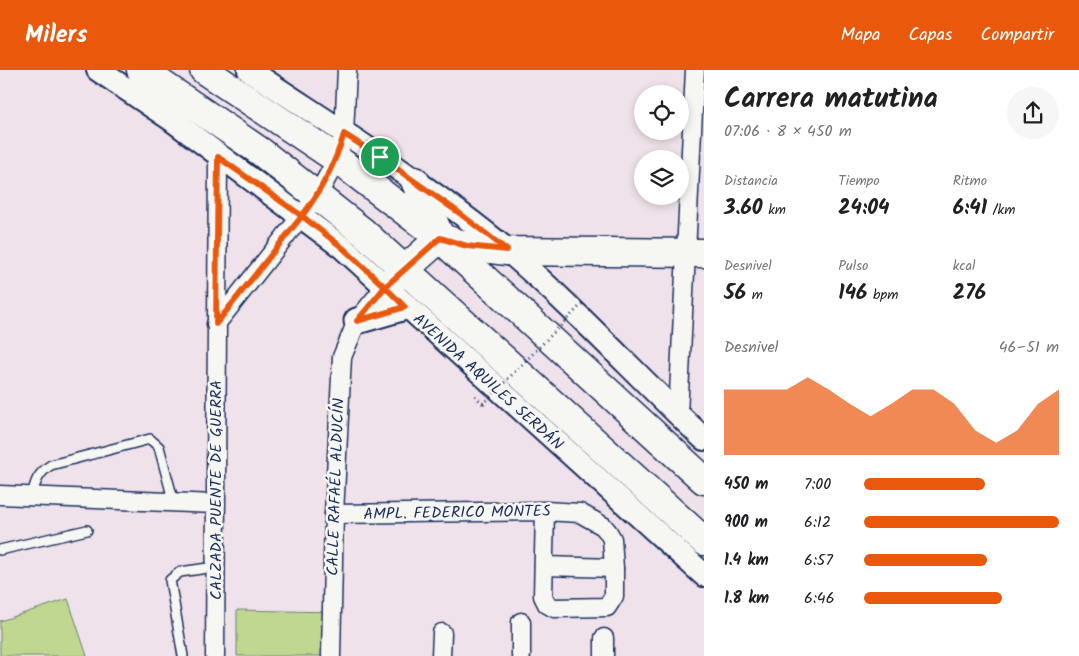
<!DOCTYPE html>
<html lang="es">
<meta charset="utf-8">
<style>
:root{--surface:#fff;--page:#f6f6f6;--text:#202124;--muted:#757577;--accent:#ea580c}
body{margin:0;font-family:Kalam,sans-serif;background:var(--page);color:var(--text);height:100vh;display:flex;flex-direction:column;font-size:19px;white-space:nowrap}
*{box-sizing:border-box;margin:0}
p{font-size:16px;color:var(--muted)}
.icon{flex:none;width:28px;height:28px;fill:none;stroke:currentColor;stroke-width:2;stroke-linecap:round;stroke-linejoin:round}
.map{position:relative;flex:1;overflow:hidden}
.details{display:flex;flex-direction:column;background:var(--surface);width:375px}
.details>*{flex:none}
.tools{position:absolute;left:634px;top:15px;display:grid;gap:10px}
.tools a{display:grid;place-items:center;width:55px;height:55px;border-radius:50%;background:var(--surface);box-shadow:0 2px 8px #0003;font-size:25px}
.pin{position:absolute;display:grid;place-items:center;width:42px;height:42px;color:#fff;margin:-21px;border:2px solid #fff;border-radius:50%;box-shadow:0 1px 5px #0007}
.round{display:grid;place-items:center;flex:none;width:52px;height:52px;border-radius:26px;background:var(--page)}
.headline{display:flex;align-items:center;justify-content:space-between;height:85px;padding:0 20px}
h1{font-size:28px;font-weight:800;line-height:38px}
.metrics{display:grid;grid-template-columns:repeat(3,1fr);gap:8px;height:85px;padding:5px 20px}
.metrics div{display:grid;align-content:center}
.metrics b{font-size:21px;font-weight:800}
.metrics small{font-size:14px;font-weight:400}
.metrics p{font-size:14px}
.chart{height:140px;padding:10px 20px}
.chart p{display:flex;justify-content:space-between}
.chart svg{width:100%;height:90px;margin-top:5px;fill:var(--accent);opacity:.7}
ul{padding:0 20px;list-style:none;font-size:16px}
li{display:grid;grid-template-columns:80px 60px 1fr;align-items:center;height:38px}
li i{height:12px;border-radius:6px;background:var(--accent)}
header{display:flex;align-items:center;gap:30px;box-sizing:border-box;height:70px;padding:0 25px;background:var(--accent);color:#fff}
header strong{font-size:24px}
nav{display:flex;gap:28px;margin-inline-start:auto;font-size:18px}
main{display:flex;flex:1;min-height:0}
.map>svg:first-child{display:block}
.green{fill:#bfd78e;stroke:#6d8376}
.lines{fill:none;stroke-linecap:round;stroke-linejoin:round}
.service-casing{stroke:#1b2f5e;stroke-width:12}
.minor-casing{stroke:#1b2f5e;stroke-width:21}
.tertiary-casing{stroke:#1b2f5e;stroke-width:26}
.secondary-casing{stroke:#1b2f5e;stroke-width:29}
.primary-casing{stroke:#1b2f5e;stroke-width:31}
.path{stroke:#1b2f5e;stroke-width:3;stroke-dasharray:1 4;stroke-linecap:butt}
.service{stroke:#f6f6f2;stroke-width:9}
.minor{stroke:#f6f6f2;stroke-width:18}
.tertiary{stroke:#f6f6f2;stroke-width:22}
.secondary{stroke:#f6f6f2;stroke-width:25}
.primary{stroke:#f6f6f2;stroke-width:28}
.path-bridge{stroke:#1b2f5e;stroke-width:3;stroke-dasharray:1 4;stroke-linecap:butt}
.route-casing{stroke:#fff;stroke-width:10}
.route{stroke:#ea580c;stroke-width:6}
.labels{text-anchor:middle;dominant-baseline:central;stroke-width:5;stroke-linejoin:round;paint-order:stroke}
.street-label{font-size:16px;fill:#1b2f5e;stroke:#f6f6f2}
</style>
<header>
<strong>Milers</strong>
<nav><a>Mapa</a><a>Capas</a><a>Compartir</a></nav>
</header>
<main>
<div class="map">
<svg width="704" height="586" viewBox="0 0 704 586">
<rect width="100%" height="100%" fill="#efe2ea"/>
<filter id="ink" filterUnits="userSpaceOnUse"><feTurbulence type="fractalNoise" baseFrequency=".02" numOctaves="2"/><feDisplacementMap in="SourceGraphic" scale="10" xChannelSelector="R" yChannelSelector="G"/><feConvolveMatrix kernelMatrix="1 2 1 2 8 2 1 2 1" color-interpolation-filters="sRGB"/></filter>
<g filter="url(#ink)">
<g class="green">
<path d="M68,529L87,586H0V551Z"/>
<path d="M237,540L334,542L332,586H237Z"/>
</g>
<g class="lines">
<defs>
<g id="service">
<path d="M32,426C35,412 38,403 51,395L150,369L159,377L174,433"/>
<path d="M0,480L87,460"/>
<path d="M183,586L170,510L180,502L215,497"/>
</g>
<g id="minor">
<path d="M216,254L317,126L337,89L344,64L347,0"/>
<path d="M678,345L695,0"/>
<path d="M0,425L215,434"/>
<path d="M334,444L545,441L580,443L603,456L608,462L612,469L614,498V526L607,537L554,538L547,534L543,526L545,441"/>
<path d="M544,496L614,498"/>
<path d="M521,552V586"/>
<path d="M604,568V586"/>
<path d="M215,586L218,87"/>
<path d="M331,586L334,444L342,287L357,251L385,217"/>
<path d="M441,586L442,563"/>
</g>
<g id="tertiary">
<path d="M98,0L172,50L343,178L704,505"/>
<path d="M249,0C336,58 426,113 507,180C576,239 638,307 704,369"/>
</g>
<path id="secondary" d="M357,251L405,237"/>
<g id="primary">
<path d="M141,0L261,82L363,162L704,471"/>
<path d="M204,0L337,89L440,168L704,410"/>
<path d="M415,111L439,164"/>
<path d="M444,169L467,176L507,181L704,183"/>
<path d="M385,217L440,168"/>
</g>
</defs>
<use href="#service" class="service-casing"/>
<use href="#minor" class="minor-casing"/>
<use href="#tertiary" class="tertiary-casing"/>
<use href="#secondary" class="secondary-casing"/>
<use href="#primary" class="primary-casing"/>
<path class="path" d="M475,326L483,334"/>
<use href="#service" class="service"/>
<use href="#minor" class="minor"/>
<use href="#tertiary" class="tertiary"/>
<use href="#secondary" class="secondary"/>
<use href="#primary" class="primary"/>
<path class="path-bridge" d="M483,334L584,232"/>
</g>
</g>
<g class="lines" filter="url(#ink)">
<defs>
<path id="route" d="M380,87L344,64C335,94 321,121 302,146L218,87L216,254L302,146L343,178L385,217L357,251L405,237L385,217L440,168L467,176L507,180L458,142L380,87"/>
</defs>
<use href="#route" class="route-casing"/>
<use href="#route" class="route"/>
</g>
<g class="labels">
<g class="street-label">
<text transform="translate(488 312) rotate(42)">AVENIDA AQUILES SERDÁN</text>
<text transform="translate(336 417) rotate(-88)">CALLE RAFAÉL ALDUCÍN</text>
<text transform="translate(216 420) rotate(-90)">CALZADA PUENTE DE GUERRA</text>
<text transform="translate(457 443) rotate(-1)">AMPL. FEDERICO MONTES</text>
</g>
</g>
</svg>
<div class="tools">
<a><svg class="icon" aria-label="locate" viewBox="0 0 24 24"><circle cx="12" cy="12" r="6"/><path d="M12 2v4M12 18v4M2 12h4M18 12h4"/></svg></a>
<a><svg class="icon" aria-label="layers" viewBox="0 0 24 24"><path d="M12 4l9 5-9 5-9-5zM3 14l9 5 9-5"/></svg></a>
</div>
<div class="pin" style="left:380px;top:87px;background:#1e9e55"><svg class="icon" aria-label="arrive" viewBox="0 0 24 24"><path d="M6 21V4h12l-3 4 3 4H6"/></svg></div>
</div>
<section class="details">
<div class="headline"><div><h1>Carrera matutina</h1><p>07:06 · 8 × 450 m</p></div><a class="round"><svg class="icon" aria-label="share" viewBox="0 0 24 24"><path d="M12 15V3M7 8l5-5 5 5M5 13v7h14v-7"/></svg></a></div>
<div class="metrics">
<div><p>Distancia</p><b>3.60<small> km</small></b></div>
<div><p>Tiempo</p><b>24:04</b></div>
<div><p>Ritmo</p><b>6:41<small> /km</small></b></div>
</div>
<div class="metrics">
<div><p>Desnivel</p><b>56<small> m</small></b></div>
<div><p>Pulso</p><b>146<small> bpm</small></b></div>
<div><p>kcal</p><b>276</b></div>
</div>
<div class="chart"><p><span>Desnivel</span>46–51 m</p>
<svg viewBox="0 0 160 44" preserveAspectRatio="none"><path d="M0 44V12L10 12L20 12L30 12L40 6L50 12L60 19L70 25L80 19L90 12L100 12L110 19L120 32L130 38L140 32L150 19L160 12V44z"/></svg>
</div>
<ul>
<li><b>450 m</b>7:00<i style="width:62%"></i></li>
<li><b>900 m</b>6:12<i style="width:100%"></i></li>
<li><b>1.4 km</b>6:57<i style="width:63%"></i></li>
<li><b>1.8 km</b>6:46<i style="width:71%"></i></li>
</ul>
</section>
</main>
